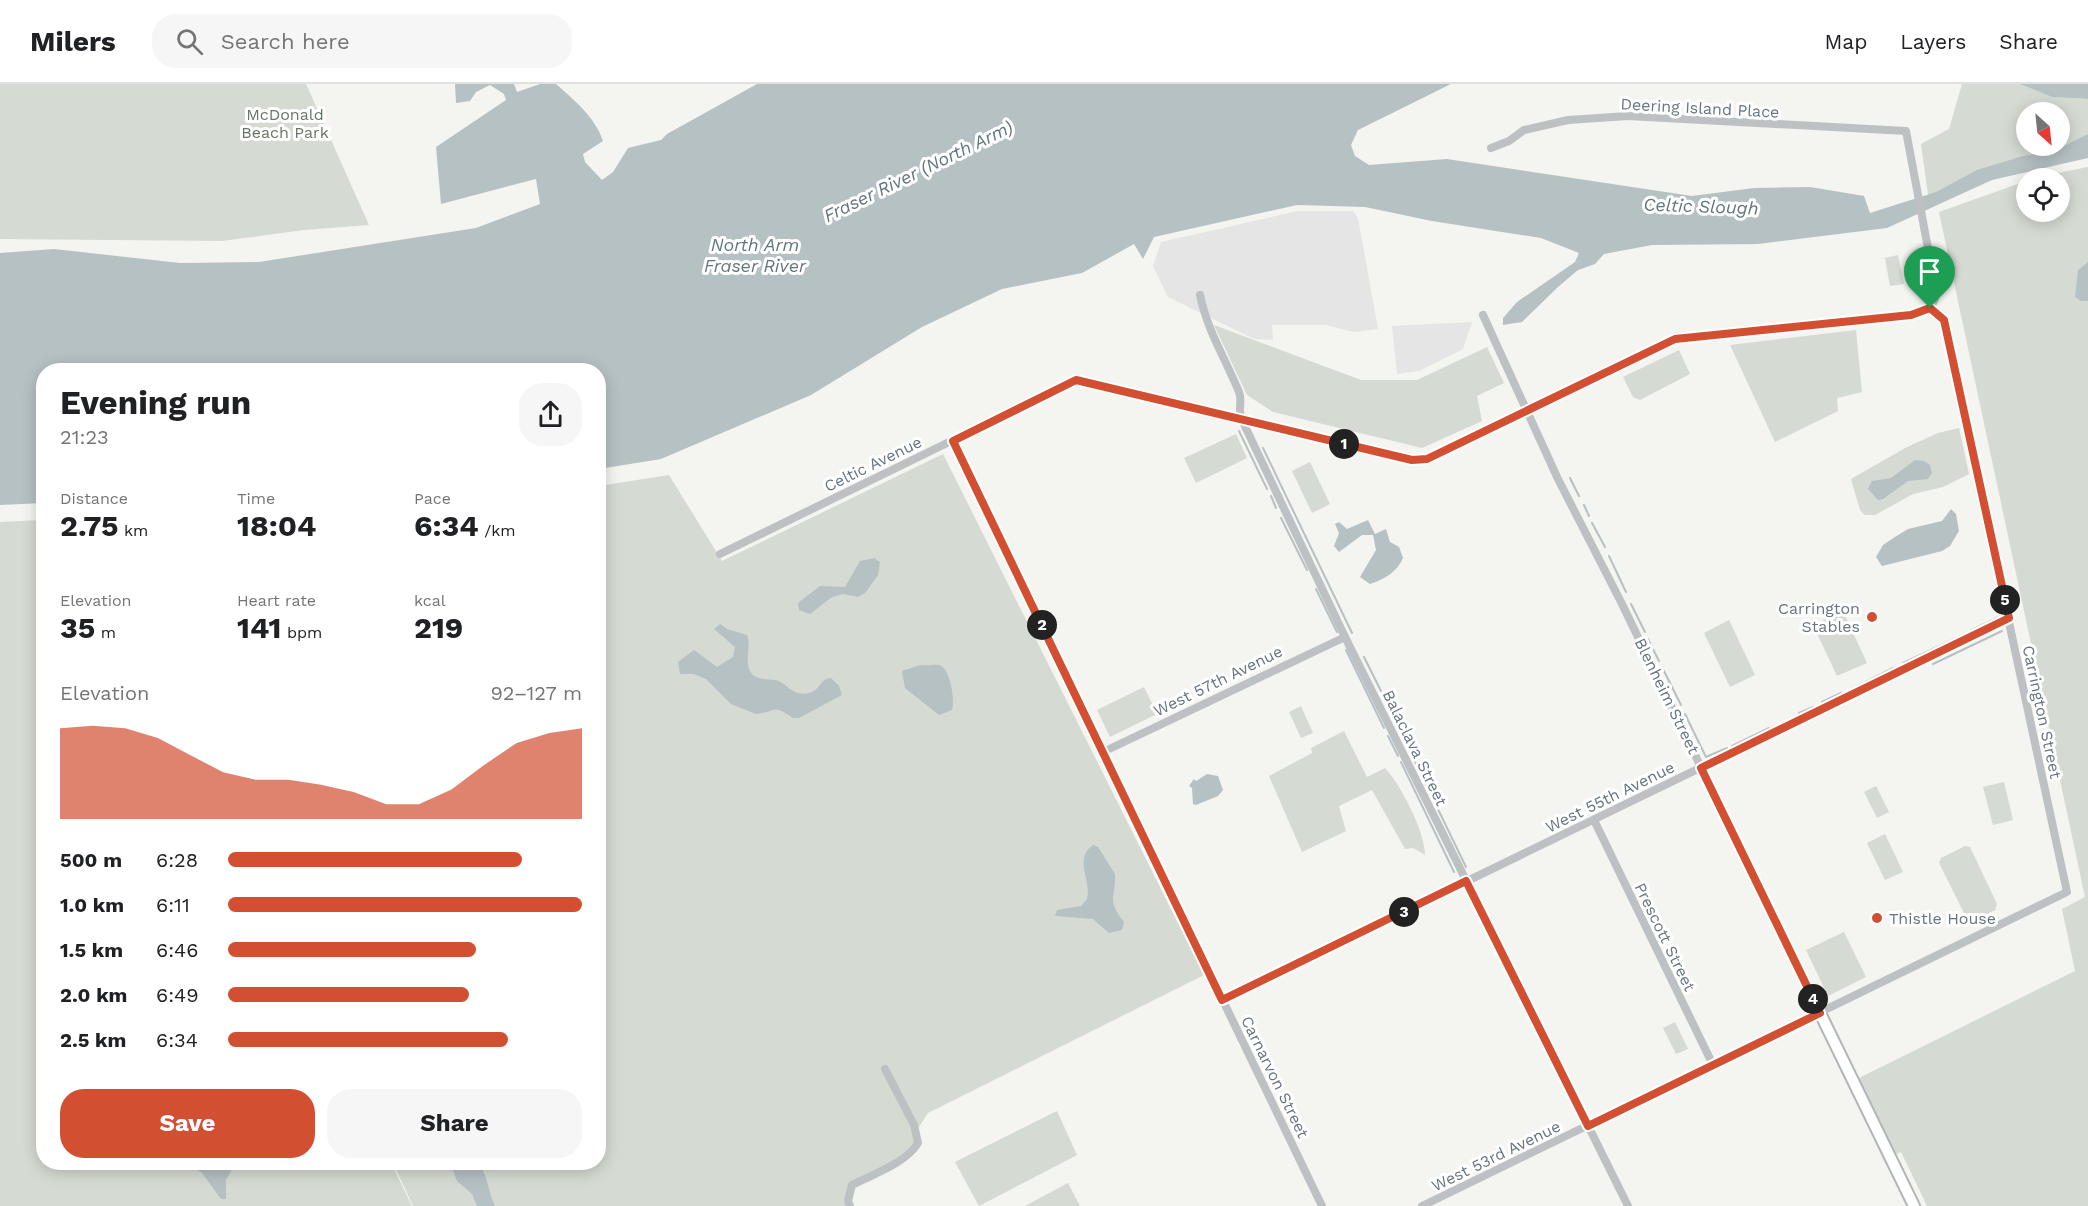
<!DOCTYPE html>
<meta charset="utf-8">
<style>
:root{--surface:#fff;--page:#f6f6f6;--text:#202124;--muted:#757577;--line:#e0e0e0;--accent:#d24f32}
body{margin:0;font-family:"Work Sans",sans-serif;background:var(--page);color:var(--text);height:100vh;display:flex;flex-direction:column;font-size:22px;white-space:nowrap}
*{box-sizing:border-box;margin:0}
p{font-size:20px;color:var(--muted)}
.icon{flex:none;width:33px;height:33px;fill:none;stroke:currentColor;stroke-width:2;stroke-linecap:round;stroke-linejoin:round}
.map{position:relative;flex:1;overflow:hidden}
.details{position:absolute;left:36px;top:279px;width:570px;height:807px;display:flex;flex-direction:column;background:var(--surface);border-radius:24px;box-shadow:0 3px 15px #0003}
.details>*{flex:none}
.needle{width:39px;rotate:153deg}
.fabs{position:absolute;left:2016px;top:18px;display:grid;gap:12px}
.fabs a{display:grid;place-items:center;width:54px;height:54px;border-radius:50%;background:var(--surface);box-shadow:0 3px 15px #0003;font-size:30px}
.pin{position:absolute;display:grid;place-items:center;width:51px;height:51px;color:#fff;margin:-62px -26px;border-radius:50% 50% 50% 0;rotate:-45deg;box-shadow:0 0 6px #0007}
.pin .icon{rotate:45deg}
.km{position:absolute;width:30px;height:30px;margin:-15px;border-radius:50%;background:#222;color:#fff;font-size:16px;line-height:30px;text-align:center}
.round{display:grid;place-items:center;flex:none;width:63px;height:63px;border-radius:24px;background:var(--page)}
.head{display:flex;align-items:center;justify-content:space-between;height:102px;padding:0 24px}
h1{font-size:33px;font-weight:700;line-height:45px}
.stats{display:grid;grid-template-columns:repeat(3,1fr);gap:9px;height:102px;padding:6px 24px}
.stats div{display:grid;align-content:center}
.stats b{font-size:30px;font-weight:700}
.stats small{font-size:16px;font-weight:400}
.stats p{font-size:16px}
.chart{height:168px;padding:12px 24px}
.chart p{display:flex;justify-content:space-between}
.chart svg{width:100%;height:108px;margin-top:6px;fill:var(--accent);opacity:.7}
.action{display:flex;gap:12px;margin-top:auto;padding:12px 24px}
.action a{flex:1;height:69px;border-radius:24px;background:var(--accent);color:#fff;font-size:24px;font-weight:700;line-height:69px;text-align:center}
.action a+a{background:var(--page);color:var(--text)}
ul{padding:0 24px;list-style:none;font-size:20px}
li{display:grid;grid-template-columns:96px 72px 1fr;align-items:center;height:45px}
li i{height:15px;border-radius:8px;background:var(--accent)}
header{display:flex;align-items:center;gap:36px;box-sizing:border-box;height:84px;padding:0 30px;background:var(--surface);border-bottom:2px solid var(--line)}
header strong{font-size:28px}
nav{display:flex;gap:33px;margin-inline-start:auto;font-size:21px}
.search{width:420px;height:54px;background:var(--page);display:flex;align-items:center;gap:15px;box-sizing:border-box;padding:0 21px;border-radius:24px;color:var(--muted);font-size:22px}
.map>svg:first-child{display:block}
.built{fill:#e4e5e4}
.green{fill:#d5dad2;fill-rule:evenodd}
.water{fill:#b6c1c4}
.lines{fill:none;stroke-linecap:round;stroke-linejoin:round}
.stream{stroke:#b6c1c4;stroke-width:2}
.secondary-casing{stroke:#b0b5b8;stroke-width:14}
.street{stroke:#bdc1c4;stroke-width:8}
.secondary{stroke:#fff;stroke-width:10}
.route-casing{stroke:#fff;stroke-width:12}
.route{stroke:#d24f32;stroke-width:8}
.poi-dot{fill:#d24f32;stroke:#fff;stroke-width:2}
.labels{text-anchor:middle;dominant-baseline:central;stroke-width:6;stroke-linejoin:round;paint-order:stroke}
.street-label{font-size:16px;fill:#66757f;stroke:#fff}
.park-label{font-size:16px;fill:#687764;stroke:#fff}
.poi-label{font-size:16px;fill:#66757f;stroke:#fff;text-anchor:end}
.water-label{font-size:18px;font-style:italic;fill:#61767c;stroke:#fff}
</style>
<header>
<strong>Milers</strong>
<div class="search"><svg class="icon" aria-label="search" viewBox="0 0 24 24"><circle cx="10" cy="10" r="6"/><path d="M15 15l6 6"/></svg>Search here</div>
<nav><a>Map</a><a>Layers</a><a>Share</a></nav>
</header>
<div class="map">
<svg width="2088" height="1122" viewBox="0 0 2088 1122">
<rect width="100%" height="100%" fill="#f4f4f0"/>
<g class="built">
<path d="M1298,127H1353L1358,134L1378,245L1354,248L1326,241H1272L1273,256L1254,255L1168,213L1153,182L1161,158Z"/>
<path d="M1472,238L1463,265L1419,287L1397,290L1392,242Z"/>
</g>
<g class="green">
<path d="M0,0H306L369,141L304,146L222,157L0,155Z"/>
<path d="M1962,0H2020L2052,13L2088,15V51L2055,73L1928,111L1921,60L1949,45ZM2026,28H2060V62H2026Z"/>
<path d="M2088,83V1122H1927L1901,1068L1894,1071L1857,995L2075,887L2062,825L2085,813L1939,128L2026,97V128H2060V94H2032Z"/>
<path d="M1898,171L1904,200L1890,202L1885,174Z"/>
<path d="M1214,241L1361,296H1417L1487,263L1504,299L1477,312L1482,337L1422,364L1273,328L1247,311Z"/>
<path d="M1856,246L1862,308L1837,314L1838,327L1775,358L1730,261Z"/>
<path d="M1679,266L1690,290L1640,316L1633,313L1623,293Z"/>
<path d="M1959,344L1969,390L1943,403L1913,410L1875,431H1865L1860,426L1851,395L1907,363L1938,349Z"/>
<path d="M1236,350L1247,374L1196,399L1184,374Z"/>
<path d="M943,370L1204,891L928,1029L917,1046L913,1068L852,1101L850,1122H413L393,1079L598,1078L599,402L669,391L722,477Z"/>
<path d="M1310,378L1330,420L1312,429L1292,387Z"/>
<path d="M43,436L44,1078L391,1079L412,1122H0V438Z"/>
<path d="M1843,527L1867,579L1837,592L1813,541Z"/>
<path d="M1729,536L1755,591L1730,603L1704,549Z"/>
<path d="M1144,603L1157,630L1110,653L1097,626Z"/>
<path d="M1301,622L1313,649L1301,654L1289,628Z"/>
<path d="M1344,647L1367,693L1385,684C1401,701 1425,748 1425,771L1413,764L1405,765L1372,706L1339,722L1346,747L1302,768L1269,692L1312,669L1311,664Z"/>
<path d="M2004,698L2013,736L1993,741L1983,703Z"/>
<path d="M1876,702L1889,728L1877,734L1864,708Z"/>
<path d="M1885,750L1903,788L1885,796L1867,759Z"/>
<path d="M1965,762L1970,763L1997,820L1995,826L1972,837L1967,835L1939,779L1941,774Z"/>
<path d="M1844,848L1866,893L1828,912L1806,866Z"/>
<path d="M1675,938L1688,965L1676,970L1663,944Z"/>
<path d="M1057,1027L1077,1071L979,1122L955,1078Z"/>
<path d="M1068,1099L1080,1122H1025Z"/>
</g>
<g class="water">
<path d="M455,0H514L517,8L540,0H556C574,16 595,33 603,57L583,70L585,78L602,96L613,88L628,64L661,56L667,50L757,0H1451L1358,46L1351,61L1355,72L1369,81L1447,75L1692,112L1754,104L1810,103L1864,112L1870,129L1936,108L1977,86L2023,72L2054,67L2088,50V74L1992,96L1887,144L1758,160L1652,161L1604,170L1595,180L1578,186L1558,203L1522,238L1503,241V234L1517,218L1575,178L1579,169L1541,154L1432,137L1365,123L1297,121L1154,153L1143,175L1134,160L1082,189L1002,205L922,243L811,311L661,375L599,385L598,286H44V419L0,421V169L54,165L180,179L259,178L476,144L540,120L536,95L441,120L436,63L506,16L504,10L490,1L476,8L470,17L456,19Z"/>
<path d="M2020,0H2088V15L2052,13Z"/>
<path d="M2088,178V217H2081L2075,213L2078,186Z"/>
<path d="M1915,376L1924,377L1930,381L1932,389L1928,395L1908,397L1883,415L1878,416L1868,405L1872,397L1891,394Z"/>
<path d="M1951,425L1956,430L1959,447L1950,462L1942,467L1882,482L1876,473L1883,461L1895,453L1908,445L1942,437Z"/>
<path d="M1368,436L1375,450L1386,445L1390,458L1399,463L1403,474C1397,488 1385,495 1370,500L1360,493L1376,466L1373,451H1362L1339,468L1334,462L1339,449L1335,440L1339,438L1347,445Z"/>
<path d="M874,474L880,478L878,491L865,509L858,513L843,510L832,513L810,530L799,526L798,519L820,502L845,503L860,477Z"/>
<path d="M720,540L727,545L747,551C752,563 744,574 750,587C755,596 767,595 775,596C787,598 791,613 809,609C820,607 820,594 831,594L839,602L842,611L799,634H793C771,619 778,628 756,630L731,620L706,595L694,590H680L678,578L694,566L717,583L733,573L735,563L714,545Z"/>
<path d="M920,581C926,582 934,580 939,581C951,584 955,618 952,626L939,631L905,604L902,587Z"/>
<path d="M1207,690L1218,692L1223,706L1218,712L1196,721L1193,720L1192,704L1189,702L1194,695L1196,697Z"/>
<path d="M1093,761L1098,763L1115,790C1116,814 1106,815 1124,838L1122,846L1109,849L1093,835L1055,832L1057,826L1081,822L1087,815C1092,797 1073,775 1093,761Z"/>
<path d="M186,1079H236L226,1096V1115H221L202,1089Z"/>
<path d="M450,1079H478C488,1090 488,1108 495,1122H477L472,1110L457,1097Z"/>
</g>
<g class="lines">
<g class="stream">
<path d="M1239,347L1267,405"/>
<path d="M1263,364L1352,549"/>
<path d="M1570,394L1579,412"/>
<path d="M1976,405L1988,460"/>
<path d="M1271,412L1276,424"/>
<path d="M1584,421L1589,432"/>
<path d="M1281,434L1307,486"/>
<path d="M1592,439L1605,463"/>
<path d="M1990,468L1992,476"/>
<path d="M1609,472L1626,508"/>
<path d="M1316,505L1337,548"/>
<path d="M1631,520L1645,548"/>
<path d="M1972,546L2001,532"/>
<path d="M1648,555L1659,577"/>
<path d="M1346,566L1384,644"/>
<path d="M1364,573L1381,607"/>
<path d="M1903,579L1965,550"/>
<path d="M1933,580L2002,547"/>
<path d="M1662,583L1681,621"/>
<path d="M1852,605L1893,584"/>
<path d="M1822,618L1841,609"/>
<path d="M1389,624L1466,783"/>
<path d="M1799,629L1813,623"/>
<path d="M1685,630L1706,673L1727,664"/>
<path d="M1388,652L1398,672"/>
<path d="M1732,662L1769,644"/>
<path d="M1401,678L1454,788"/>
</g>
<defs>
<path id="secondary" d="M1820,929L1914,1122"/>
</defs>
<use href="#secondary" class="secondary-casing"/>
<g class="street">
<path d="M1200,211C1207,246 1226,276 1239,308C1243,318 1237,326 1242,336L1345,553L1628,1122"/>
<path d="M1483,231L1558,395L1621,518L1820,929"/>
<path d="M953,357L1322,1122"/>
<path d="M720,470L1076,296L1412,376L1427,375L1675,255L1911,231L1930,224"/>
<path d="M1103,668L1345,553"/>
<path d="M1594,736L1713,981"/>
<path d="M1222,916L2009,534"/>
<path d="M850,1122L848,1117L852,1101C873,1090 905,1080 918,1059L914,1041L885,985"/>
<path d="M1422,1122L2067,808L1944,236L1930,224L1935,215L1936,207L1906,47L1628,32L1568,36L1524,46L1509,57L1491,64"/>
</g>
<use href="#secondary" class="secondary"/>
</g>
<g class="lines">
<defs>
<path id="route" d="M1930,224L1944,236L2009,534L1701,684L1820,929L1588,1042L1466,797L1222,916L953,357L1076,296L1412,376L1427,375L1675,255L1911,231Z"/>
</defs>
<use href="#route" class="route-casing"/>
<use href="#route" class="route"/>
</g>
<g class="poi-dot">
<circle cx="1872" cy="533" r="6"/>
<circle cx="1877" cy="834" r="6"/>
</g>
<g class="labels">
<g class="street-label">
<text transform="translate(1700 24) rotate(3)">Deering Island Place</text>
<text transform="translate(873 380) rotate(-26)">Celtic Avenue</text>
<text transform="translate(1218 597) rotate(-26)">West 57th Avenue</text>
<text transform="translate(1667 612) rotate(64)">Blenheim Street</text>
<text transform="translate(2042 628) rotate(78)">Carrington Street</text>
<text transform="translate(1415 664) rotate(64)">Balaclava Street</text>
<text transform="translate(1610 713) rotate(-26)">West 55th Avenue</text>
<text transform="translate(1665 853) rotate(64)">Prescott Street</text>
<text transform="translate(1275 993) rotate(64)">Carnarvon Street</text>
<text transform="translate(1496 1072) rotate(-26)">West 53rd Avenue</text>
</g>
<g class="park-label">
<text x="285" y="30">McDonald<tspan x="285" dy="18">Beach Park</tspan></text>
</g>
<g class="poi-label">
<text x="1860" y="524">Carrington<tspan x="1860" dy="18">Stables</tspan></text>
<text x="1889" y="834" text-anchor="start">Thistle House</text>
</g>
<g class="water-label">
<text transform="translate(918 87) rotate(-26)">Fraser River (North Arm)</text>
<text transform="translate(1701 122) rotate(2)">Celtic Slough</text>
<text x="755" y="160">North Arm<tspan x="755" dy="21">Fraser River</tspan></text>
</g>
</g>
</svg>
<div class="fabs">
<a><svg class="needle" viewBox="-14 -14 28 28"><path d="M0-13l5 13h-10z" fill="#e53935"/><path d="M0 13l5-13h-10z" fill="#757577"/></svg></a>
<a><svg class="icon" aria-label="locate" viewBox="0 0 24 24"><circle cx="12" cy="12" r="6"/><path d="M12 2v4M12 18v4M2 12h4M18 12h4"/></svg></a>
</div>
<div class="pin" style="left:1930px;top:224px;background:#1e9e55"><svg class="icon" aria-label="arrive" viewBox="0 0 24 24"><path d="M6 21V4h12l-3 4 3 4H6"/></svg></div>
<b class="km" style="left:1344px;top:360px">1</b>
<b class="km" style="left:1042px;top:541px">2</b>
<b class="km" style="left:1404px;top:828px">3</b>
<b class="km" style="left:1813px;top:915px">4</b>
<b class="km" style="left:2005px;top:516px">5</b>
<section class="details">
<div class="head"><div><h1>Evening run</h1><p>21:23</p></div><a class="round"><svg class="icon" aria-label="share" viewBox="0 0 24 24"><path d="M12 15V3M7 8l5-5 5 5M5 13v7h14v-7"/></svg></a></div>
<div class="stats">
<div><p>Distance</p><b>2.75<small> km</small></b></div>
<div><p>Time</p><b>18:04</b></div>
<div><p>Pace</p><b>6:34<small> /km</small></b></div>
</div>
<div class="stats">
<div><p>Elevation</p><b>35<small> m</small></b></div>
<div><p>Heart rate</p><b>141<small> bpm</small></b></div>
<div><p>kcal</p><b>219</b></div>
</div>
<div class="chart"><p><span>Elevation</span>92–127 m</p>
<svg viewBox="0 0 160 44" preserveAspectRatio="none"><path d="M0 44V7L10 6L20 7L30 11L40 18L50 25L60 28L70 28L80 30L90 33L100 38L110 38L120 32L130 22L140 13L150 9L160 7V44z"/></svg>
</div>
<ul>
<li><b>500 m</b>6:28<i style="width:83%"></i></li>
<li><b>1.0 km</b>6:11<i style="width:100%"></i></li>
<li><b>1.5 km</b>6:46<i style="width:70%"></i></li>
<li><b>2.0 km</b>6:49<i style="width:68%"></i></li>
<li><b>2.5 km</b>6:34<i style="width:79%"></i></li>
</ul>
<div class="action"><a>Save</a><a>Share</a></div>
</section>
</div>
